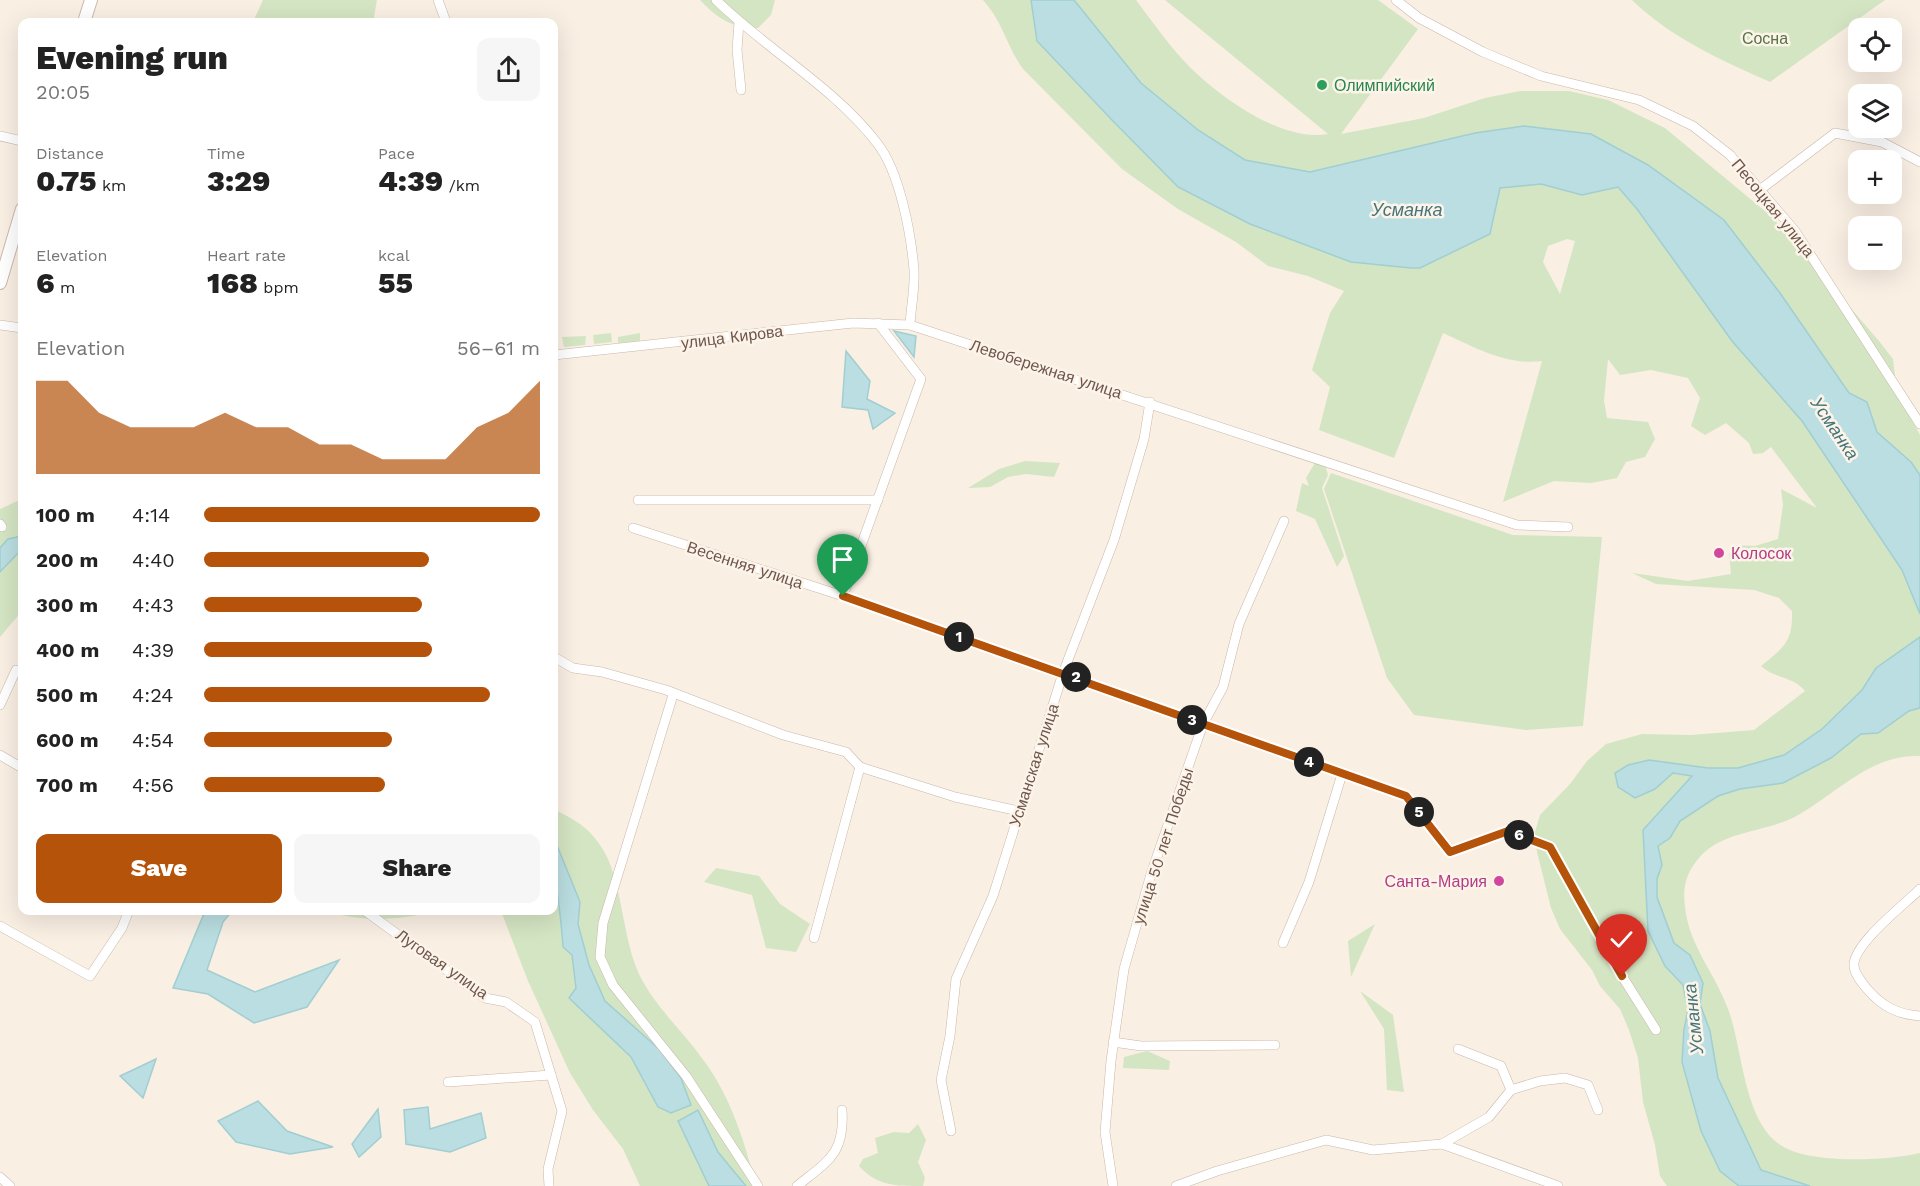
<!DOCTYPE html>
<meta charset="utf-8">
<style>
:root{--surface:#fff;--page:#f6f6f6;--text:#222;--muted:#767676;--accent:#b45309}
body{margin:0;font-family:"Work Sans",sans-serif;background:var(--page);color:var(--text);height:100vh;display:flex;flex-direction:column;font-size:22px;white-space:nowrap}
*{box-sizing:border-box;margin:0}
p{font-size:20px;color:var(--muted)}
.icon{flex:none;width:33px;height:33px;fill:none;stroke:currentColor;stroke-width:2;stroke-linecap:round;stroke-linejoin:round}
.map{position:relative;flex:1;overflow:hidden}
.side{position:absolute;left:18px;top:18px;width:540px;height:897px;display:flex;flex-direction:column;background:var(--surface);border-radius:12px;box-shadow:0 6px 24px #0002}
.side>*{flex:none}
.fabs{position:absolute;left:1848px;top:18px;display:grid;gap:12px}
.fabs a{display:grid;place-items:center;width:54px;height:54px;border-radius:12px;background:var(--surface);box-shadow:0 6px 24px #0002;font-size:30px}
.pin{position:absolute;display:grid;place-items:center;width:51px;height:51px;color:#fff;margin:-62px -26px;border-radius:50% 50% 50% 0;rotate:-45deg;box-shadow:0 0 6px #0007}
.pin .icon{rotate:45deg}
.km{position:absolute;width:30px;height:30px;margin:-15px;border-radius:50%;background:#222;color:#fff;font-size:16px;line-height:30px;text-align:center}
.round{display:grid;place-items:center;flex:none;width:63px;height:63px;border-radius:12px;background:var(--page)}
.head{display:flex;align-items:center;justify-content:space-between;height:102px;padding:0 18px}
h1{font-size:33px;font-weight:800;line-height:45px}
.stats{display:grid;grid-template-columns:repeat(3,1fr);gap:9px;height:102px;padding:6px 18px}
.stats div{display:grid;align-content:center}
.stats b{font-size:30px;font-weight:800}
.stats small{font-size:16px;font-weight:400}
.stats p{font-size:16px}
.chart{height:168px;padding:12px 18px}
.chart p{display:flex;justify-content:space-between}
.chart svg{width:100%;height:108px;margin-top:6px;fill:var(--accent);opacity:.7}
.cta{display:flex;gap:12px;margin-top:auto;padding:12px 18px}
.cta a{flex:1;height:69px;border-radius:12px;background:var(--accent);color:#fff;font-size:24px;font-weight:800;line-height:69px;text-align:center}
.cta a+a{background:var(--page);color:var(--text)}
ul{padding:0 18px;list-style:none;font-size:20px}
li{display:grid;grid-template-columns:96px 72px 1fr;align-items:center;height:45px}
li i{height:15px;border-radius:8px;background:var(--accent)}
.map>svg:first-child{display:block}
.green{fill:#d4e5c3;fill-rule:evenodd}
.water{fill:#badee1;stroke:#a1ced2;stroke-width:1.5}
.lines{fill:none;stroke-linecap:round;stroke-linejoin:round}
.minor-casing{stroke:#c9b7ab;stroke-width:10}
.secondary-casing{stroke:#ceb8ac;stroke-width:14}
.minor{stroke:#fff;stroke-width:9}
.secondary{stroke:#fff;stroke-width:12}
.route-casing{stroke:#fff;stroke-width:12}
.route{stroke:#b45309;stroke-width:8}
.leisure-dot{fill:#2e9e5b;stroke:#fdf4e9;stroke-width:2}
.hotel-dot{fill:#d1479c;stroke:#fdf4e9;stroke-width:2}
.labels{text-anchor:middle;dominant-baseline:central;stroke-width:5;stroke-linejoin:round;paint-order:stroke}
.park-label{font-size:16px;fill:#567445;stroke:#fdf4e9}
.leisure-label{font-size:16px;fill:#27864d;stroke:#fdf4e9;text-anchor:start}
.street-label{font-size:16px;fill:#6f564c;stroke:#fdf4e9}
.hotel-label{font-size:16px;fill:#b23c85;stroke:#fdf4e9;text-anchor:start}
.water-label{font-size:18px;font-style:italic;fill:#45757a;stroke:#fdf4e9}
</style>
<div class="map">
<svg width="1920" height="1186" viewBox="0 0 1920 1186">
<rect width="100%" height="100%" fill="#faefe3"/>
<g class="green">
<path d="M263,0H377L373,22H253Z"/>
<path d="M700,0H775L771,15L758,28C732,28 718,19 700,0Z"/>
<path d="M983,0H1136C1152,21 1167,43 1185,62C1215,94 1281,143 1328,134L1165,0H1378L1418,29L1341,134L1424,118L1485,98L1520,91H1569L1608,100L1665,128L1772,217L1879,341L1893,359L1897,393L1920,435V756C1872,754 1839,791 1800,814C1765,835 1717,828 1693,866C1682,882 1683,900 1687,919C1694,951 1717,978 1728,1009C1743,1048 1743,1122 1782,1146C1810,1164 1888,1161 1920,1153V1186H1667L1660,1176L1655,1145L1643,1102L1638,1058L1629,1030L1620,1009L1600,986L1592,970L1560,929L1551,908L1537,852L1535,832L1540,815L1570,784L1587,761L1606,744L1642,734L1691,735L1754,730L1805,691C1793,676 1775,679 1761,666C1784,647 1793,642 1792,611L1779,598L1754,590L1656,584L1632,573L1688,581L1731,574L1729,554L1735,545L1755,546L1778,539L1783,505L1781,489L1817,508L1771,447L1763,453L1753,454L1749,443L1726,423L1705,435L1691,426L1700,398L1688,378L1651,370L1620,375L1608,359L1604,401L1607,418L1648,422L1655,439L1645,457L1626,462L1617,478L1591,483L1554,481L1503,502L1542,361C1507,366 1474,347 1443,333L1394,458L1319,430L1330,387L1312,370L1330,313L1344,291L1308,276L1268,266L1236,242L1178,209L1122,169L1023,69C1007,47 1002,20 983,0ZM1567,239L1575,241L1560,294L1543,262L1548,246Z"/>
<path d="M1632,0H1885L1770,82C1721,60 1671,38 1632,0Z"/>
<path d="M611,333L612,342L594,344L593,335Z"/>
<path d="M640,333V341L618,343V337Z"/>
<path d="M586,336L585,345L564,347L562,337Z"/>
<path d="M1025,461L1060,463L1054,477L1026,474L1008,477L990,487L968,488L999,469Z"/>
<path d="M1316,461L1325,465L1328,475L1322,488L1344,556L1337,567L1315,519L1296,511L1302,483L1309,486L1306,478Z"/>
<path d="M1331,473L1513,535L1602,537L1583,726L1526,730L1414,715L1387,678L1324,489Z"/>
<path d="M22,499V611L0,637V509Z"/>
<path d="M554,809C576,821 588,826 602,848C622,878 622,937 639,974C655,1007 683,1031 704,1061C731,1097 745,1143 756,1186H640L623,1149L593,1110L570,1073L528,981L501,911L554,910Z"/>
<path d="M716,868L759,876L780,904L810,924L796,952L766,948L752,895L704,882Z"/>
<path d="M326,911H434C399,921 361,922 326,911Z"/>
<path d="M1375,924L1351,977L1348,941Z"/>
<path d="M1360,991L1393,1015L1404,1092L1387,1090L1384,1029Z"/>
<path d="M1147,1051L1170,1061L1169,1070L1123,1068L1124,1057Z"/>
<path d="M918,1124L926,1140L918,1162L925,1178L923,1186C895,1186 877,1186 859,1166L863,1159L878,1153L875,1138L894,1132L909,1133Z"/>
</g>
<g class="water">
<path d="M1031,0H1074L1141,83L1198,130L1245,160L1310,172L1475,133L1524,126L1591,134L1648,165L1724,220L1780,293L1849,393L1867,402L1877,432L1911,462L1920,475V614L1902,570L1802,421L1732,341L1637,209L1618,187L1582,195L1541,184L1500,188L1490,234L1420,268H1411L1351,262L1250,224L1178,187L1111,119L1037,41Z"/>
<path d="M894,331L916,336L914,357Z"/>
<path d="M846,351L870,381L867,399L895,413L873,429L868,410L842,407Z"/>
<path d="M22,536V549L0,572V548L8,539Z"/>
<path d="M1920,637V708L1909,711L1878,733L1861,734L1831,758L1783,783L1740,789L1718,796L1680,821L1670,838L1658,846L1662,865L1657,879V897L1674,943L1690,955L1703,983L1700,1004L1710,1031L1718,1078L1761,1170L1810,1186H1739L1720,1171L1701,1131L1682,1062L1684,1029L1688,1010L1683,985L1665,966L1648,931L1643,830L1692,776L1673,773L1655,789L1635,798L1618,787L1615,773L1628,765L1649,760L1708,768H1738L1784,755L1822,729L1862,690L1876,668Z"/>
<path d="M554,838L580,902L578,924L589,965L605,1001L659,1049L681,1078L691,1105L671,1113L658,1107L631,1057L569,998L576,988L572,955L563,947C561,910 553,875 554,838Z"/>
<path d="M205,911H232L223,922L207,970L255,992L339,960L307,1007L254,1023L208,994L173,988Z"/>
<path d="M156,1059L143,1098L120,1076Z"/>
<path d="M258,1101L287,1131L333,1147L290,1154L236,1142L218,1121Z"/>
<path d="M428,1107L430,1129L481,1113L486,1138L450,1152L406,1144L404,1110Z"/>
<path d="M378,1109L381,1137L359,1157L352,1144Z"/>
<path d="M698,1110L718,1152L746,1186H709L678,1121Z"/>
</g>
<g class="lines">
<defs>
<g id="minor">
<path d="M438,0L446,22"/>
<path d="M716,0C767,50 834,87 877,143C900,172 911,234 914,270C915,288 911,307 910,325L1517,525L1568,527"/>
<path d="M1396,0L1419,18L1483,52L1541,76L1639,100L1693,126L1730,155L1795,231L1920,424"/>
<path d="M739,22L737,50L741,90"/>
<path d="M0,136L22,141"/>
<path d="M1761,189L1835,133L1882,142L1920,162"/>
<path d="M0,325L22,328"/>
<path d="M554,355L853,323L910,325"/>
<path d="M638,500H878"/>
<path d="M0,524L2,527"/>
<path d="M633,528L843,596L1406,796L1450,852L1507,831L1550,847L1622,976L1656,1030"/>
<path d="M843,596L921,379L878,323"/>
<path d="M554,657L573,668L602,672L666,690L783,735L846,752L860,767"/>
<path d="M673,695L603,923L600,957L613,985L686,1076L758,1186"/>
<path d="M0,705L16,670L22,672"/>
<path d="M0,755L22,768"/>
<path d="M1920,889C1905,904 1852,945 1854,966C1855,975 1862,983 1868,990C1883,1007 1897,1014 1920,1016"/>
<path d="M364,910L485,998L506,1002L535,1022L562,1111L548,1169L549,1186"/>
<path d="M0,926L90,976L122,928L129,910"/>
<path d="M814,938L860,767L955,797L1019,811"/>
<path d="M1283,943L1309,882L1342,774"/>
<path d="M1113,1042L1141,1046L1275,1045"/>
<path d="M1458,1049L1501,1066L1511,1090"/>
<path d="M448,1082L551,1075"/>
<path d="M951,1131L941,1080L950,1036L956,979L993,896L1063,673L1114,540L1144,439L1150,402"/>
<path d="M1442,1144L1489,1117L1511,1090L1540,1081L1565,1078L1588,1085L1598,1110"/>
<path d="M0,1177L10,1186"/>
<path d="M797,1186C828,1161 845,1154 842,1110"/>
<path d="M1113,1186L1105,1132L1111,1061L1124,969L1151,874L1203,724L1223,687L1239,624L1284,521"/>
<path d="M1176,1186L1217,1171L1326,1140L1373,1150L1442,1144L1558,1186"/>
</g>
<g id="secondary">
<path d="M84,22L91,0"/>
<path d="M0,283L22,209"/>
</g>
</defs>
<use href="#minor" class="minor-casing"/>
<use href="#secondary" class="secondary-casing"/>
<use href="#minor" class="minor"/>
<use href="#secondary" class="secondary"/>
</g>
<g class="lines">
<defs>
<path id="route" d="M843,596L1406,796L1450,852L1508,831L1550,847L1622,976"/>
</defs>
<use href="#route" class="route-casing"/>
<use href="#route" class="route"/>
</g>
<circle class="leisure-dot" cx="1322" cy="85" r="6"/>
<g class="hotel-dot">
<circle cx="1719" cy="553" r="6"/>
<circle cx="1499" cy="881" r="6"/>
</g>
<g class="labels">
<g class="park-label">
<text x="1765" y="38">Сосна</text>
</g>
<g class="leisure-label">
<text x="1334" y="85">Олимпийский</text>
</g>
<g class="street-label">
<text transform="translate(1773 208) rotate(51)">Песоцкая улица</text>
<text transform="translate(732 337) rotate(-7)">улица Кирова</text>
<text transform="translate(1046 369) rotate(18)">Левобережная улица</text>
<text transform="translate(745 565) rotate(18)">Весенняя улица</text>
<text transform="translate(1034 765) rotate(-72)">Усманская улица</text>
<text transform="translate(1163 846) rotate(-72)">улица 50 лет Победы</text>
<text transform="translate(442 964) rotate(35)">Луговая улица</text>
</g>
<g class="hotel-label">
<text x="1731" y="553">Колосок</text>
<text x="1487" y="881" text-anchor="end">Санта-Мария</text>
</g>
<g class="water-label">
<text x="1407" y="209">Усманка</text>
<text transform="translate(1835 428) rotate(56)">Усманка</text>
<text transform="translate(1693 1019) rotate(-96)">Усманка</text>
</g>
</g>
</svg>
<div class="fabs">
<a><svg class="icon" aria-label="locate" viewBox="0 0 24 24"><circle cx="12" cy="12" r="6"/><path d="M12 2v4M12 18v4M2 12h4M18 12h4"/></svg></a>
<a><svg class="icon" aria-label="layers" viewBox="0 0 24 24"><path d="M12 4l9 5-9 5-9-5zM3 14l9 5 9-5"/></svg></a>
<a>+</a>
<a>−</a>
</div>
<div class="pin" style="left:843px;top:596px;background:#1e9e55"><svg class="icon" aria-label="arrive" viewBox="0 0 24 24"><path d="M6 21V4h12l-3 4 3 4H6"/></svg></div>
<div class="pin" style="left:1622px;top:976px;background:#d93025"><svg class="icon" aria-label="check" viewBox="0 0 24 24"><path d="M5 12l5 5 9-10"/></svg></div>
<b class="km" style="left:959px;top:637px">1</b>
<b class="km" style="left:1076px;top:677px">2</b>
<b class="km" style="left:1192px;top:720px">3</b>
<b class="km" style="left:1309px;top:762px">4</b>
<b class="km" style="left:1419px;top:812px">5</b>
<b class="km" style="left:1519px;top:835px">6</b>
<section class="side">
<div class="head"><div><h1>Evening run</h1><p>20:05</p></div><a class="round"><svg class="icon" aria-label="share" viewBox="0 0 24 24"><path d="M12 15V3M7 8l5-5 5 5M5 13v7h14v-7"/></svg></a></div>
<div class="stats">
<div><p>Distance</p><b>0.75<small> km</small></b></div>
<div><p>Time</p><b>3:29</b></div>
<div><p>Pace</p><b>4:39<small> /km</small></b></div>
</div>
<div class="stats">
<div><p>Elevation</p><b>6<small> m</small></b></div>
<div><p>Heart rate</p><b>168<small> bpm</small></b></div>
<div><p>kcal</p><b>55</b></div>
</div>
<div class="chart"><p><span>Elevation</span>56–61 m</p>
<svg viewBox="0 0 160 44" preserveAspectRatio="none"><path d="M0 44V6L10 6L20 19L30 25L40 25L50 25L60 19L70 25L80 25L90 32L100 32L110 38L120 38L130 38L140 25L150 19L160 6V44z"/></svg>
</div>
<ul>
<li><b>100 m</b>4:14<i style="width:100%"></i></li>
<li><b>200 m</b>4:40<i style="width:67%"></i></li>
<li><b>300 m</b>4:43<i style="width:65%"></i></li>
<li><b>400 m</b>4:39<i style="width:68%"></i></li>
<li><b>500 m</b>4:24<i style="width:85%"></i></li>
<li><b>600 m</b>4:54<i style="width:56%"></i></li>
<li><b>700 m</b>4:56<i style="width:54%"></i></li>
</ul>
<div class="cta"><a>Save</a><a>Share</a></div>
</section>
</div>
